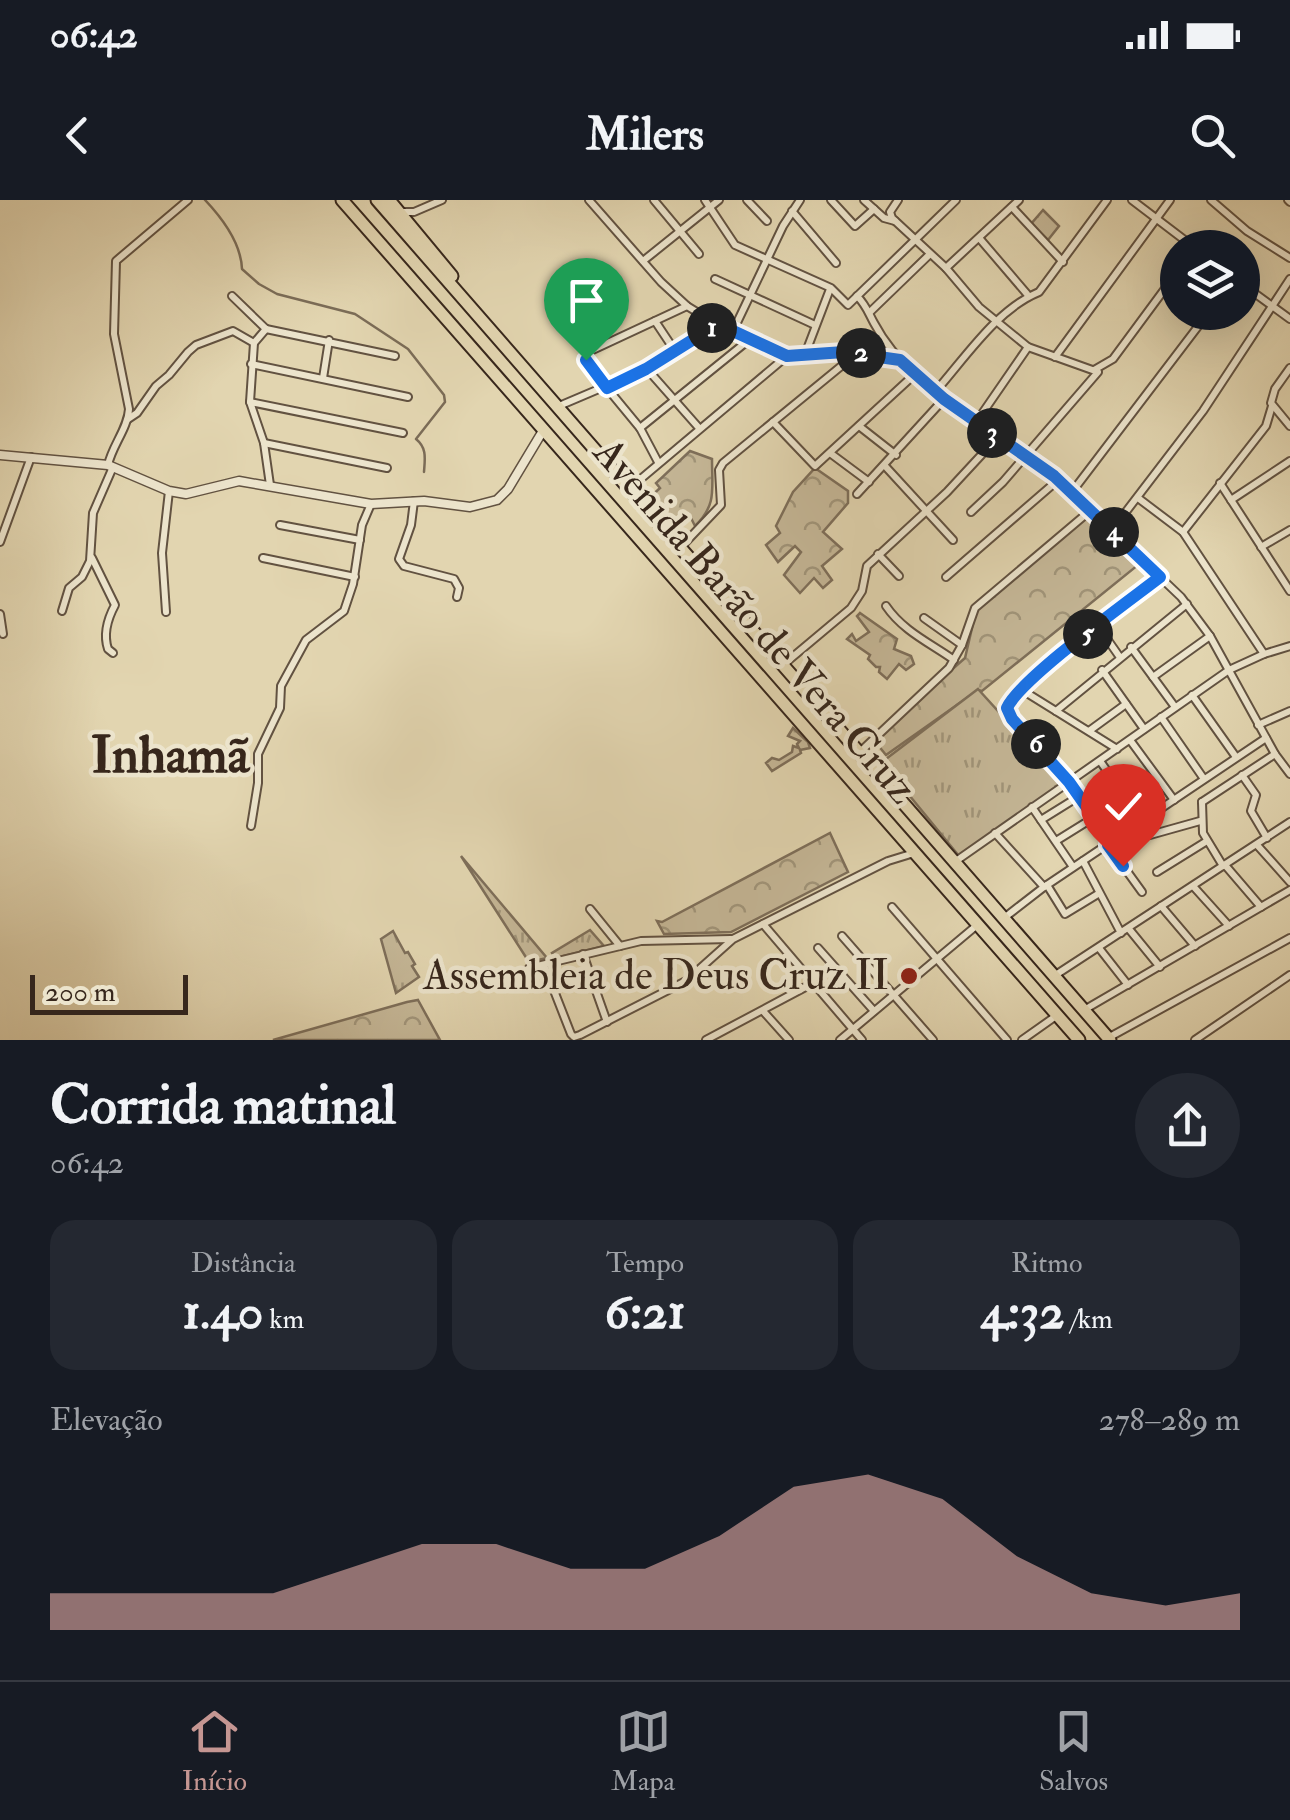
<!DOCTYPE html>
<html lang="pt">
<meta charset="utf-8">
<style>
:root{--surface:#171b24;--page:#242831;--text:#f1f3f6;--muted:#9ea1a6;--line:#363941;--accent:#c59692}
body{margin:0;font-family:"IM FELL Double Pica",serif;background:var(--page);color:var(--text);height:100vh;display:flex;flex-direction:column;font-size:38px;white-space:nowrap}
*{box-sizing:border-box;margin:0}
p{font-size:32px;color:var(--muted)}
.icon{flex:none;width:55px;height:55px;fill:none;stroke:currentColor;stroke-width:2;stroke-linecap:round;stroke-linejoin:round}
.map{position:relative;height:840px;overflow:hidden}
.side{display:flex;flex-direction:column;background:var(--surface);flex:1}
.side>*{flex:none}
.tools{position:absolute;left:1160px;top:30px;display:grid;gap:20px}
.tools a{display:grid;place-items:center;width:100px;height:100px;border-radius:50%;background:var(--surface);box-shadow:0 10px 40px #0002;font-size:50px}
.scale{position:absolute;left:30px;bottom:25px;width:158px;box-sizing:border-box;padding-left:10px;border:5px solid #37271c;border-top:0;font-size:28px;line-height:35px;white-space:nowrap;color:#37271c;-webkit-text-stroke:8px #ece4cc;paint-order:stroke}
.pin{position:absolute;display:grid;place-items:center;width:85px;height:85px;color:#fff;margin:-102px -42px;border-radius:50% 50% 50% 0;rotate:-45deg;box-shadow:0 0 10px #0007}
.pin .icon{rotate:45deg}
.km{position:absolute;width:50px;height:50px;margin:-25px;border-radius:50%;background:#222;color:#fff;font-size:28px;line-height:50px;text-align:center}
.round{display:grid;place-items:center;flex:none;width:105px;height:105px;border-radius:52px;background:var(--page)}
.head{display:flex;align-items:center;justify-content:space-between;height:170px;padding:0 50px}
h1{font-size:55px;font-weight:700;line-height:75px}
.figures{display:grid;grid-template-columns:repeat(3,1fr);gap:15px;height:170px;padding:10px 50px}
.figures div{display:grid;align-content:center;border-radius:25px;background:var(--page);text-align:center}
.figures b{font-size:50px;font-weight:700}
.figures small{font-size:28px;font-weight:400}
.figures p{font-size:28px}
.chart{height:280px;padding:20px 50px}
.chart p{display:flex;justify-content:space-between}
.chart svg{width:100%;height:180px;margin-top:10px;fill:var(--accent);opacity:.7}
.status{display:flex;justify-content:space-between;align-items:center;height:70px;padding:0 50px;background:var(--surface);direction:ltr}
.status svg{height:28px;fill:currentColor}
header{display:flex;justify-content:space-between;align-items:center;height:130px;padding:0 50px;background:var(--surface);font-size:45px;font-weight:700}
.tab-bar{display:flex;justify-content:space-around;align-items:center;height:140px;border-top:2px solid var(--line);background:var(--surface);font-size:28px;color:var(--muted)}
.tab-bar a{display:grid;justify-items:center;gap:5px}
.tab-bar .on{color:var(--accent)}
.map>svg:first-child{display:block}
.forest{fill:url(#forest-crowns);stroke:#7e6f5a;stroke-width:2.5}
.park{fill:url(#park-tufts);stroke:#7e6f5a;stroke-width:2.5}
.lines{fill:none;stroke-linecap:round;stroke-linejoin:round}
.stream{stroke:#7b6c57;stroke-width:2.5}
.minor-casing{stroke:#625241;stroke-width:10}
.tertiary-casing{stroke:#625241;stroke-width:11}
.trunk-casing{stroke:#37271c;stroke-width:15}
.minor{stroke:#ece4cc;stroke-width:6}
.tertiary{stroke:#ece4cc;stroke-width:8}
.trunk{stroke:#e2d5b0;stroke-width:11}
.route-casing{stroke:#fff;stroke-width:20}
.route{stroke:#1a73e8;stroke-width:12}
.poi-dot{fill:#8f2418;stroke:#ece4cc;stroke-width:4}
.labels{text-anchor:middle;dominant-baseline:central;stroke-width:9;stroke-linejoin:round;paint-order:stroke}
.street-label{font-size:42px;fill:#37271c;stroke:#ece4cc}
.poi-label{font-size:42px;fill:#37271c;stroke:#ece4cc;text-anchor:end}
.district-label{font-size:52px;font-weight:bold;fill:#37271c;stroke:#ece4cc}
</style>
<div class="status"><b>06:42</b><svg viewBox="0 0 49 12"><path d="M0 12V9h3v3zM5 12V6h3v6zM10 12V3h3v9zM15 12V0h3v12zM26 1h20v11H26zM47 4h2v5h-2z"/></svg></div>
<header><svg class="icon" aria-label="back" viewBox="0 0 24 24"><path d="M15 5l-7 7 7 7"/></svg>Milers<svg class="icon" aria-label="search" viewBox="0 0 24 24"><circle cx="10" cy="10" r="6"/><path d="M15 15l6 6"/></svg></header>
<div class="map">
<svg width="1290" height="840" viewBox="0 0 1290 840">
<defs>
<pattern id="forest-crowns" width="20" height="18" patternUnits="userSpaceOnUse" patternTransform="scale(2.5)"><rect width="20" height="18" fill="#c5b797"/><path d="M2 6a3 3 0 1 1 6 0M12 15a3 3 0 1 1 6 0" fill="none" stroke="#a1957a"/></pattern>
<pattern id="park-tufts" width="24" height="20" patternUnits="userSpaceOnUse" patternTransform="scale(2.5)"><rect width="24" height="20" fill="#c5b797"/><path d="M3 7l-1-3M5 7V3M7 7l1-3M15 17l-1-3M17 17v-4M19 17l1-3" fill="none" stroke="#a1957a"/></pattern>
</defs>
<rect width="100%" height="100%" fill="#e2d5b0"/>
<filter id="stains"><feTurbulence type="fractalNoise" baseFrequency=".002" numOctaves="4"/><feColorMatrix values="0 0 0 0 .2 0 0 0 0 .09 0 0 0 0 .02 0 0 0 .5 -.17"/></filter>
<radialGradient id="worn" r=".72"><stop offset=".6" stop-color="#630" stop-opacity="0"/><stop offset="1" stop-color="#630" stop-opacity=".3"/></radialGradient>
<g class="forest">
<path d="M690,251L712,259C712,289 717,305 695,326L689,314L667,323L647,300L660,288L656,283Z"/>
<path d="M815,268L848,291V303L823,332L842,349L822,366L832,380L823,388L814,378L800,393L784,375L801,352L795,346L778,362L766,345L780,333L776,326L793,292Z"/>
<path d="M1089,314L1138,365L982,491L978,490L886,555L873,539L965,458L976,411Z"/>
<path d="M860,413L897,439L894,449L911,456L914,464L906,470L899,464L887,479L879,472L880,467H876L868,459L870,455L847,439L852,434L856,441L869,432L857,416Z"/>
<path d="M793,528L808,542L810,548L800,550L801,553L772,571L766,563L772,558L779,560L792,552L793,546L799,548L797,544L800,541L788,536Z"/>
<path d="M830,633L848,672L731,732L664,734L657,721L662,722Z"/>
<path d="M418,800L440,840H273L407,802Z"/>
</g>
<g class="park">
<path d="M1043,10L1059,26L1048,40L1031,24Z"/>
<path d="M978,489L1064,584L959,656L882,562Z"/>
<path d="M461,656L547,758L529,762Z"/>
<path d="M590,730L604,746L555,758L552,753Z"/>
<path d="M393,731L405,753L408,752L415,764L412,766L419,777L396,793L381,739Z"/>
</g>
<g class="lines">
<path class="stream" d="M205,0C223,19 241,43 242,69L259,84L277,94L355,114L408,149L444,195L445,202L416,239C427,248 425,258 424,272"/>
<defs>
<g id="minor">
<path d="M589,0L661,82L687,106L718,125L787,156L844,152L898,160"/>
<path d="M654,0L699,54"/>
<path d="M705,0L735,45L831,88L848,105L956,0"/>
<path d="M747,0L767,21"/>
<path d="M831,0L855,26L874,9"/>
<path d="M864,0L884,18L895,21"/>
<path d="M898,0L890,12L892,18L946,68L979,107L1028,147L1098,172L1003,282L971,312"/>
<path d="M1132,0L1195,48"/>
<path d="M1211,0L1247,31L1290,58"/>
<path d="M1288,0L1290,2"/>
<path d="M1012,7L1063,62"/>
<path d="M792,11L836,63"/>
<path d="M401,12H414L442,0"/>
<path d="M980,39L1027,94"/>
<path d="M643,61L719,0"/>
<path d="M946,68L1019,0"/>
<path d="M715,79L815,125"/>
<path d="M1242,84L1290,119"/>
<path d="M232,96L266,129"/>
<path d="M857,96C866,105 868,112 874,123C884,142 899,160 915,174L1054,276L1181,397L1210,436L1275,554L1290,574"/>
<path d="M870,112L930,54"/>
<path d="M655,121L675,151"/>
<path d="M266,129L254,143L250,202L264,243L270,285"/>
<path d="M266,129L395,156"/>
<path d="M733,131L783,26L800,0"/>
<path d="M804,157L830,89"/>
<path d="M1055,157L1170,0"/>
<path d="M251,164L408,197"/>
<path d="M1290,168L1275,189L1271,203L1290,226"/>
<path d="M647,169L699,228"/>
<path d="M1094,170L1113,159L1178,71"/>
<path d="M323,178L329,140"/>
<path d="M935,192C966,157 997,109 1039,92L1107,0"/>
<path d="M250,202L403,233"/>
<path d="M559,206L646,169L718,125"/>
<path d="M128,219L137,213L156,186L169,175L188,152L196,145L233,131L254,143"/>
<path d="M977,221L1028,147"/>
<path d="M773,222L815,266L915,174"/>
<path d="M859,226L896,255"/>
<path d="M640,228L750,139"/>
<path d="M264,243L387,268"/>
<path d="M830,253L869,282"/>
<path d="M658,262L640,228L607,188L584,154L687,106"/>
<path d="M108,265C112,246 128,228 129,209L114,134L116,61L188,0"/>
<path d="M885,266L953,340"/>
<path d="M1220,283L1290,391"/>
<path d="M630,288L787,156"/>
<path d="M1072,292L1209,112"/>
<path d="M857,294L944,199"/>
<path d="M1138,298L1183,332L1264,454"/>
<path d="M1231,300L1290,261"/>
<path d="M414,301L411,325L399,359L404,366L454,379L459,388L457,397"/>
<path d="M280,325L360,340"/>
<path d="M1112,330L1203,211L1290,79"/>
<path d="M1183,332L1266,226L1272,206"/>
<path d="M0,342L31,257"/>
<path d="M681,347L721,305L719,270L723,263L856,154"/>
<path d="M1261,347L1290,330"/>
<path d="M878,354L899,376"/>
<path d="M92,358L115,405C108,418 103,434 108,449L113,453"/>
<path d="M263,358L355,377"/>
<path d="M946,377L1058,280"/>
<path d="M886,406C903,431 930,443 954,460"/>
<path d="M62,411L69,388L82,377L90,361L93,313L113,267"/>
<path d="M166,412L162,353L169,291"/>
<path d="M0,414L3,434"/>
<path d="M924,418L962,445"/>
<path d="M1098,426L1119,456"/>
<path d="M1131,447L1175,507"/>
<path d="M783,465L851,408L862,391L867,366L947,292L998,237"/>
<path d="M1102,470L1144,529"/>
<path d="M1153,477L1210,436"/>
<path d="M1022,490L1117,549"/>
<path d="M1192,495L1236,557"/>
<path d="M1056,511L1187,404"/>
<path d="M1161,517L1204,579"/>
<path d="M1258,525L1290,511"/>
<path d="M1089,531L1126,504"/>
<path d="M1130,540L1174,600"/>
<path d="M860,552L949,468L962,445L975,408L1091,310"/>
<path d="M1100,561L1143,622"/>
<path d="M1242,575L1256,595L1251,611L1267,638"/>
<path d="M1202,602L1275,554"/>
<path d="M1202,602L1203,633L1223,666"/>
<path d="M1032,607L1073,667"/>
<path d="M1041,620L1078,597"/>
<path d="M251,626L258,583V554L280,508L281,486L306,440L344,411L353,384L362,325L371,304"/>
<path d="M995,633L1044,687"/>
<path d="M1121,637L1150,635L1200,621"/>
<path d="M1056,641L1093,618"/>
<path d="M1112,643L1069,582L1012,519L1008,504L1070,448L1160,377"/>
<path d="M1108,645L1142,692"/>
<path d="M1257,645L1290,682"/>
<path d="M956,661L1229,470L1264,454L1290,446"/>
<path d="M1083,661L1121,733"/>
<path d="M1225,665L1261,707"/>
<path d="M1157,672L1207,641"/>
<path d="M1047,685L1065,714L1098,694"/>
<path d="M1193,686L1229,726"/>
<path d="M1161,706L1195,746"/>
<path d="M892,707L1007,840"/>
<path d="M590,709L620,746"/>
<path d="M1004,718L1044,687L1266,538"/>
<path d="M763,724L862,840"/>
<path d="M1129,729L1160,767"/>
<path d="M842,736L933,840"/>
<path d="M818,748L874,811"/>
<path d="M1099,748L1128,785"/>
<path d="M583,754L607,822"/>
<path d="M544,765L571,834L574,837L580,835L686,781L733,739L888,661L914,653"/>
<path d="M529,768L641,741L731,739"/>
<path d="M1054,776L1290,622"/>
<path d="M1084,810L1290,690"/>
<path d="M763,811L789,840"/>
<path d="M1108,838L1290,738"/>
<path d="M706,840L813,783"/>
<path d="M840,840L976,726"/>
<path d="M1022,840L1056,816"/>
<path d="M1195,840L1290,775"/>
</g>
<path id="tertiary" d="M0,255L108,265L169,291L186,294L239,281L371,304L424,301L470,307L497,300L508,289L544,229"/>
<g id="trunk">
<path d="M342,0L1079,840"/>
<path d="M377,0L1110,840"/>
<path d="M389,0L452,76"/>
</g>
</defs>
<use href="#minor" class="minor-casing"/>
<use href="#tertiary" class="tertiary-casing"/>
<use href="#trunk" class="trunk-casing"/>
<use href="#minor" class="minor"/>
<use href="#tertiary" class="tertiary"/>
<use href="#trunk" class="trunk"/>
</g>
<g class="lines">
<defs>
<path id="route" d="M586,160L607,188L646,169L718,124L787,156L844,152L900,160L944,199L1054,276L1160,377C1129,401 1020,479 1007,508L1012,519L1069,582L1112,643L1108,645L1123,666"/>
</defs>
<use href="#route" class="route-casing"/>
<use href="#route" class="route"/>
</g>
<circle class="poi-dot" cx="909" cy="776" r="10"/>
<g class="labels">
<g class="street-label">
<text transform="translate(755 421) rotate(49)">Avenida Barão de Vera Cruz</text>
</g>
<g class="poi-label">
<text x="889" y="776">Assembleia de Deus Cruz II</text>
</g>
<g class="district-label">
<text x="170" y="555">Inhamã</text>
</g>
</g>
<rect width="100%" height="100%" filter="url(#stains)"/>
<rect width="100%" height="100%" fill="url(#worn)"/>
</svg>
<div class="tools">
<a><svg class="icon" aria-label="layers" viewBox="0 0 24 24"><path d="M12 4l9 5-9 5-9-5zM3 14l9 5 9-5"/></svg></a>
</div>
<div class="scale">200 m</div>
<div class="pin" style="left:586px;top:160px;background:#1e9e55"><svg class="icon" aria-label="arrive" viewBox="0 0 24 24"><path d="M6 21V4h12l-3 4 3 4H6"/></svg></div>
<div class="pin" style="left:1123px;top:666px;background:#d93025"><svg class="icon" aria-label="check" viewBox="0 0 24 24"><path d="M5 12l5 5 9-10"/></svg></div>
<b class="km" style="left:712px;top:128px">1</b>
<b class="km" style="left:861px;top:153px">2</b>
<b class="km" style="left:992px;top:233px">3</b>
<b class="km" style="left:1114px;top:332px">4</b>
<b class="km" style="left:1088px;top:434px">5</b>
<b class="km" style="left:1036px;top:544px">6</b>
</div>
<section class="side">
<div class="head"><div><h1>Corrida matinal</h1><p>06:42</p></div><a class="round"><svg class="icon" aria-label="share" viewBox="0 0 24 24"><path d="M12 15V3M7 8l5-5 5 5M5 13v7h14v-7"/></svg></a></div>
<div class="figures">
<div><p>Distância</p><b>1.40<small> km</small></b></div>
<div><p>Tempo</p><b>6:21</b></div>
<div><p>Ritmo</p><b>4:32<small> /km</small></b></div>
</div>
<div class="chart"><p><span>Elevação</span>278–289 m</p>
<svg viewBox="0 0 160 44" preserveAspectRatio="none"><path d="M0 44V35L10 35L20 35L30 35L40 29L50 23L60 23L70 29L80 29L90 21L100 9L110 6L120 12L130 26L140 35L150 38L160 35V44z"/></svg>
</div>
</section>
<nav class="tab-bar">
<a class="on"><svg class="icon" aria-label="home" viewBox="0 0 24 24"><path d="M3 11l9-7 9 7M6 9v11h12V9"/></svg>Início</a>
<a><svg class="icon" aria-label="map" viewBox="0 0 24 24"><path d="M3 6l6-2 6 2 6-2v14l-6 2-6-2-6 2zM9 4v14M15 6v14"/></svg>Mapa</a>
<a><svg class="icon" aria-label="saved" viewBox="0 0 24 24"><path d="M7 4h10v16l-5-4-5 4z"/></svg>Salvos</a>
</nav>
